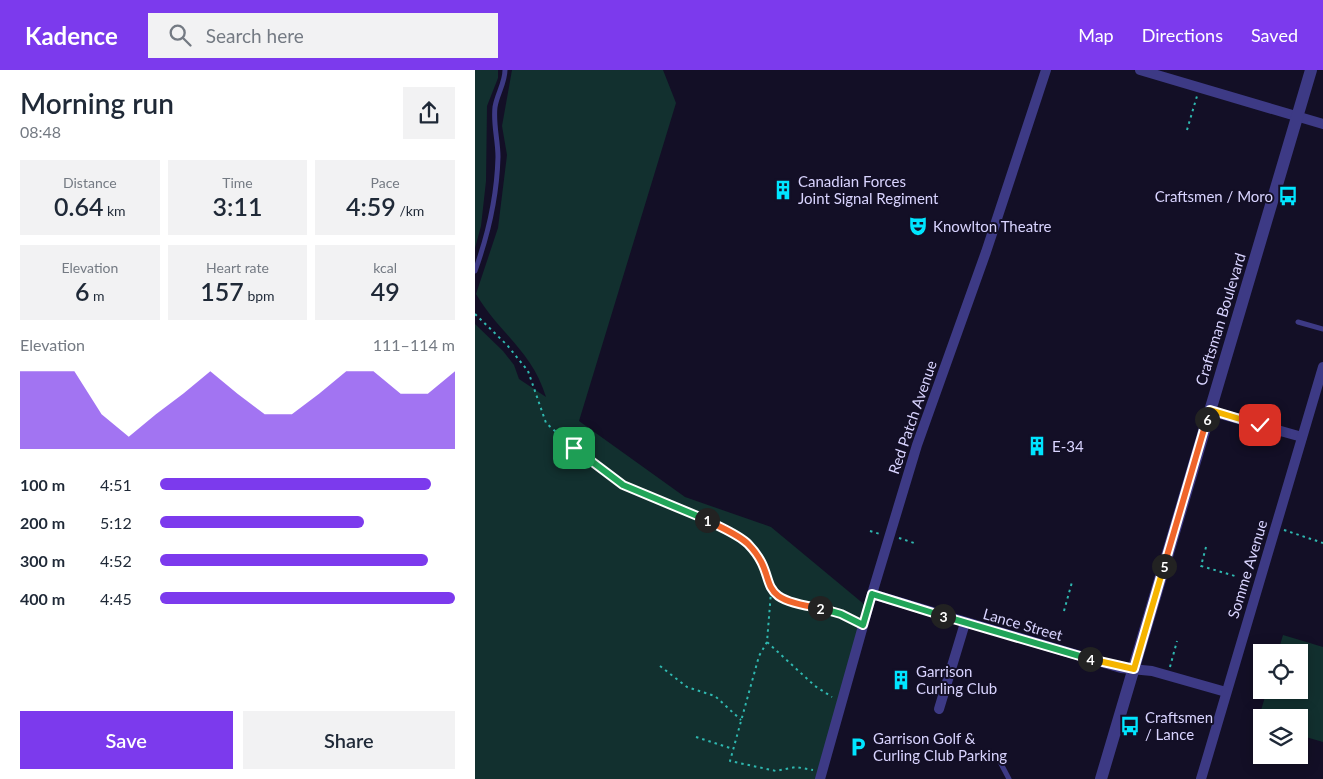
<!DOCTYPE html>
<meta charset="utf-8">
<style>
:root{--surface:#fff;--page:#f2f2f3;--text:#1f2937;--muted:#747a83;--accent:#7c3aed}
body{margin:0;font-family:Lato,sans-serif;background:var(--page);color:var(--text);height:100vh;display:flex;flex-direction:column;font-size:19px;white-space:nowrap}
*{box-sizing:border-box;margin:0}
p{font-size:16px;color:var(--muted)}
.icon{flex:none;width:28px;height:28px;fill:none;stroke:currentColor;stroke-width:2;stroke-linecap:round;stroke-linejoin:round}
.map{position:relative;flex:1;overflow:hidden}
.details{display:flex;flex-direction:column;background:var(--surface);width:475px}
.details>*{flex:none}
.buttons{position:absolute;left:778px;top:574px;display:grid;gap:10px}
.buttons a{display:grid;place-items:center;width:55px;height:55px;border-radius:0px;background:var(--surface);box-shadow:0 2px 12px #0003;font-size:25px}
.pin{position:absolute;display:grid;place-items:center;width:42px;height:42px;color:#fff;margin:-21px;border-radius:10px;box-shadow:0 2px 8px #0006}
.km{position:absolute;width:25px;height:25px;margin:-12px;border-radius:50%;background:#222;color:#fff;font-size:14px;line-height:25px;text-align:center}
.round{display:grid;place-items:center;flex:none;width:52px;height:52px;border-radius:0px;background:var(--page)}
.overview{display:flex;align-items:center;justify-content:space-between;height:85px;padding:0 20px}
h1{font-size:28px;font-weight:600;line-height:38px}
.metrics{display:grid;grid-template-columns:repeat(3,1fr);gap:8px;height:85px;padding:5px 20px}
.metrics div{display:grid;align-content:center;border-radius:0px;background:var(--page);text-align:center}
.metrics b{font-size:25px;font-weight:600}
.metrics small{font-size:14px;font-weight:400}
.metrics p{font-size:14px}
.chart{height:140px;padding:10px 20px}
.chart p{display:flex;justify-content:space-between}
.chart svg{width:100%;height:90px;margin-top:5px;fill:var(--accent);opacity:.7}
.primary-button{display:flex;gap:10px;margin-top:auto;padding:10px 20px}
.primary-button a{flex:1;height:58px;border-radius:0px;background:var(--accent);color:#fff;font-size:20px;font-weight:600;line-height:58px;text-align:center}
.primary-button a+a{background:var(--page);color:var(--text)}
ul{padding:0 20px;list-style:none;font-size:16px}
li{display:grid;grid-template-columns:80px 60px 1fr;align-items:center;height:38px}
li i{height:12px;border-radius:6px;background:var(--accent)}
header{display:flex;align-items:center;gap:30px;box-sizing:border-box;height:70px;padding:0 25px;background:var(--accent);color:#fff}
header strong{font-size:24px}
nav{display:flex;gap:28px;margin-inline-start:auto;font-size:18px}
.search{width:350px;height:45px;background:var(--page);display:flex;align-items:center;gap:12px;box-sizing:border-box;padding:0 18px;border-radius:0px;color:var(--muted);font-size:19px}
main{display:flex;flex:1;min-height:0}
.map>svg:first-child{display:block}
.green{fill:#12302f}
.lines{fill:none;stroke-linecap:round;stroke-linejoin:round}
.path{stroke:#2fb8b0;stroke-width:2;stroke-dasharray:2.5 4;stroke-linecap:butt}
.service{stroke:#3d3a85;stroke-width:5}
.minor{stroke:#3d3a85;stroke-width:10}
.tertiary{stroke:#3d3a85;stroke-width:12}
.split-1-casing{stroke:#fff;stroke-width:10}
.split-2-casing{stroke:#fff;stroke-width:10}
.split-3-casing{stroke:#fff;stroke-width:10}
.split-4-casing{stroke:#fff;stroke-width:10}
.split-5-casing{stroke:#fff;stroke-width:10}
.split-6-casing{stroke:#fff;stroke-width:10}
.split-7-casing{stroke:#fff;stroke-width:10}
.split-1{stroke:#22a559;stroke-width:6}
.split-2{stroke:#f0652b;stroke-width:6}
.split-3{stroke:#22a559;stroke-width:6}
.split-4{stroke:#22a559;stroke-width:6}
.split-5{stroke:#f5b400;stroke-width:6}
.split-6{stroke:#f0652b;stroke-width:6}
.split-7{stroke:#f5b400;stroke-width:6}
.labels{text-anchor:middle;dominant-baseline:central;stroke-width:4;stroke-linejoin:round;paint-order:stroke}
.poi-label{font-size:15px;fill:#d9d4ff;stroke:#130f26;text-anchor:start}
.street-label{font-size:15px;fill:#d9d4ff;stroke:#130f26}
</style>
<header>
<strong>Kadence</strong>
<div class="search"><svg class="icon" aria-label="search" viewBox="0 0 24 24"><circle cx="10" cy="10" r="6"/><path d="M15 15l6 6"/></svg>Search here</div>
<nav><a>Map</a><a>Directions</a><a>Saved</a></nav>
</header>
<main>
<section class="details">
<div class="overview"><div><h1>Morning run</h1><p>08:48</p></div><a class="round"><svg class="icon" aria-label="share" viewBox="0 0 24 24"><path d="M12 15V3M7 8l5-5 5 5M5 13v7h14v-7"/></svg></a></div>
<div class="metrics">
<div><p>Distance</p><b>0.64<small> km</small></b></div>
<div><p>Time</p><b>3:11</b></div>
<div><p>Pace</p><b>4:59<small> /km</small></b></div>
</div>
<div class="metrics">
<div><p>Elevation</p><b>6<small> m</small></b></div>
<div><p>Heart rate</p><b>157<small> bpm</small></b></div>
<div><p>kcal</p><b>49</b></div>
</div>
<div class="chart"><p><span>Elevation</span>111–114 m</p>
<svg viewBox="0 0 160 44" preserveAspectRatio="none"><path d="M0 44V6L10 6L20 6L30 27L40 38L50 27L60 17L70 6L80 17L90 27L100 27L110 17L120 6L130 6L140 17L150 17L160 6V44z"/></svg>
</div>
<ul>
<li><b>100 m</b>4:51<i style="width:92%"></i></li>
<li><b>200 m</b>5:12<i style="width:69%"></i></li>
<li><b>300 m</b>4:52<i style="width:91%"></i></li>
<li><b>400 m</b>4:45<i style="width:100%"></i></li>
</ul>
<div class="primary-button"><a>Save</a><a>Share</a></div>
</section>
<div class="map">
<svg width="848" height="709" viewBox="0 0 848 709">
<rect width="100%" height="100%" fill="#130f26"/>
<g class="green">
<path d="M0,0H23V8L12,36L11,111L6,156L0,178Z"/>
<path d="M37,0H188L201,33L104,351L210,427L296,457L396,540L343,709H0V254L28,281L39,295L44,309L71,327C57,281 24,263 1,224L23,158L32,85L27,56Z"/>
<path d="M808,565L848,577V672L824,665V648H786V655L782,654L792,620H824V582H803Z"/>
</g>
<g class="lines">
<g class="path">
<path d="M712,60L722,26"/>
<path d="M0,244L32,275L53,301L71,353L99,378L147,415L227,447L272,473L285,493L296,522L292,572L340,616L357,627"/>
<path d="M809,460L848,473"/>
<path d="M395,461L405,464"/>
<path d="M424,468L439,473"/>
<path d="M731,477L726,496L760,506"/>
<path d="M296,522L312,532L353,539L380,551"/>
<path d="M589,541L597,512"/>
<path d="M292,572L284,586L255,691L301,701L321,697L338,700"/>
<path d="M185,596L212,617L240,626L266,650"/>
<path d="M695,597L702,571"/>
<path d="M221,667L258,679"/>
</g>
<g class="service">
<path d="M0,201C13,165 22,125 23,87C23,70 18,54 20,37C22,24 30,13 30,0"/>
<path d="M823,252L848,259"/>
<path d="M523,688L534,709"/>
</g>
<g class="minor">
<path d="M665,0L848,54"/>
<path d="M735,341L827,367"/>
<path d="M397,524L646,598L677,601L751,622"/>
<path d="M464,639L490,553"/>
<path d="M345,709L397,524L442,375L511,182L571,0"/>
<path d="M726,709L848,297"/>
</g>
<path class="tertiary" d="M626,709L836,0"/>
</g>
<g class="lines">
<defs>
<path id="split-1" d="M99,378L148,415L232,450"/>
<path id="split-2" d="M232,450C244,457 263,464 273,474C308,510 273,528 345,538"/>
<path id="split-3" d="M345,538L366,544L388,555L397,524L468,546"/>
<path id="split-4" d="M468,546L615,589"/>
<path id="split-5" d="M615,589L659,599L689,496"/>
<path id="split-6" d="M689,496L732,349"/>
<path id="split-7" d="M732,349L735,340L785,355"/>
</defs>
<use href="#split-1" class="split-1-casing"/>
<use href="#split-2" class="split-2-casing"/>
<use href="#split-3" class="split-3-casing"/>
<use href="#split-4" class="split-4-casing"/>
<use href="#split-5" class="split-5-casing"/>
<use href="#split-6" class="split-6-casing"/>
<use href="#split-7" class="split-7-casing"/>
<use href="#split-1" class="split-1"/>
<use href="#split-2" class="split-2"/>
<use href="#split-3" class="split-3"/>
<use href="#split-4" class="split-4"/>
<use href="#split-5" class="split-5"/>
<use href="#split-6" class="split-6"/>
<use href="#split-7" class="split-7"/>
</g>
<defs>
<symbol id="building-bare" viewBox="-9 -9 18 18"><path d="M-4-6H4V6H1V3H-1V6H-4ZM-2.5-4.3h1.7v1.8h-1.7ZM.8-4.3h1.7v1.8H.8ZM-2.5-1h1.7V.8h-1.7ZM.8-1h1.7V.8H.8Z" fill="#00e5ff" stroke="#130f26" stroke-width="2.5" paint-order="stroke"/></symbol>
<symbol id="bus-bare" viewBox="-9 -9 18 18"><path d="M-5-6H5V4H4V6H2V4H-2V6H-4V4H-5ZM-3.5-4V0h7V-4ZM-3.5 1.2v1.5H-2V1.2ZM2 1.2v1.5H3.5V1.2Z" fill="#00e5ff" stroke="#130f26" stroke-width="2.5" paint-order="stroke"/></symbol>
<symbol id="theatre-bare" viewBox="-9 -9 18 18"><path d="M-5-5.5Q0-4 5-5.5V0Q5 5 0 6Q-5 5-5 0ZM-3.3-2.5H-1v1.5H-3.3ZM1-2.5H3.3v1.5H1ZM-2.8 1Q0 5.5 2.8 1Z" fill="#00e5ff" stroke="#130f26" stroke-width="2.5" paint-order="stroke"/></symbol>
<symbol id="parking-bare" viewBox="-9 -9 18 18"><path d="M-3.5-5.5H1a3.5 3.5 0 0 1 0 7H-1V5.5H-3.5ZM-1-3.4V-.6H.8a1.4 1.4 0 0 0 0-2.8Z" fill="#00e5ff" stroke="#130f26" stroke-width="2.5" paint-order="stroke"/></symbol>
</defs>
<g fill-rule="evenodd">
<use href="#building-bare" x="294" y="106" width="28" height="28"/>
<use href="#bus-bare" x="799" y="112" width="28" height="28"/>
<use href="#theatre-bare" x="429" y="142" width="28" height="28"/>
<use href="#building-bare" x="548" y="362" width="28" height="28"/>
<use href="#building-bare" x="412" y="596" width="28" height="28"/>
<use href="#bus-bare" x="641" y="642" width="28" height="28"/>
<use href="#parking-bare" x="369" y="663" width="28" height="28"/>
</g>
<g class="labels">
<g class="poi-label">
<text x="323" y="111">Canadian Forces<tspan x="323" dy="17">Joint Signal Regiment</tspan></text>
<text x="798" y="126" text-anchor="end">Craftsmen / Moro</text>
<text x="458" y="156">Knowlton Theatre</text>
<text x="577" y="376">E-34</text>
<text x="441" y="601">Garrison<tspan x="441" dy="17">Curling Club</tspan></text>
<text x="670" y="647">Craftsmen<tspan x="670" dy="17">/ Lance</tspan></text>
<text x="398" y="668">Garrison Golf &amp;<tspan x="398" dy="17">Curling Club Parking</tspan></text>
</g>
<g class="street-label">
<text transform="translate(745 249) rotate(-73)">Craftsman Boulevard</text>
<text transform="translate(437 347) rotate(-71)">Red Patch Avenue</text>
<text transform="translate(772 499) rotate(-73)">Somme Avenue</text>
<text transform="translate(548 554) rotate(16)">Lance Street</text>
</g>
</g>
</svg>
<div class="buttons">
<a><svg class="icon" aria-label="locate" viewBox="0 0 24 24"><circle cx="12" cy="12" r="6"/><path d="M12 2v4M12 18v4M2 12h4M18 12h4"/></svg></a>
<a><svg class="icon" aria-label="layers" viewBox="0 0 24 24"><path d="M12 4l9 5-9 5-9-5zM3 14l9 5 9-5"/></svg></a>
</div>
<div class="pin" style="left:99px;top:378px;background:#1e9e55"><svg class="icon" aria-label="arrive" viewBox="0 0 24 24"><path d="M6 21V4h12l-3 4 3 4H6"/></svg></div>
<div class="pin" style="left:785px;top:355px;background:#d93025"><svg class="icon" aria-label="check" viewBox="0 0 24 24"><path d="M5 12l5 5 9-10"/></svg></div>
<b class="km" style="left:232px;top:450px">1</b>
<b class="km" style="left:345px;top:538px">2</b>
<b class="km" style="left:468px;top:546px">3</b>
<b class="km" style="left:615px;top:589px">4</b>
<b class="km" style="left:689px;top:496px">5</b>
<b class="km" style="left:732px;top:349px">6</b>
</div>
</main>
